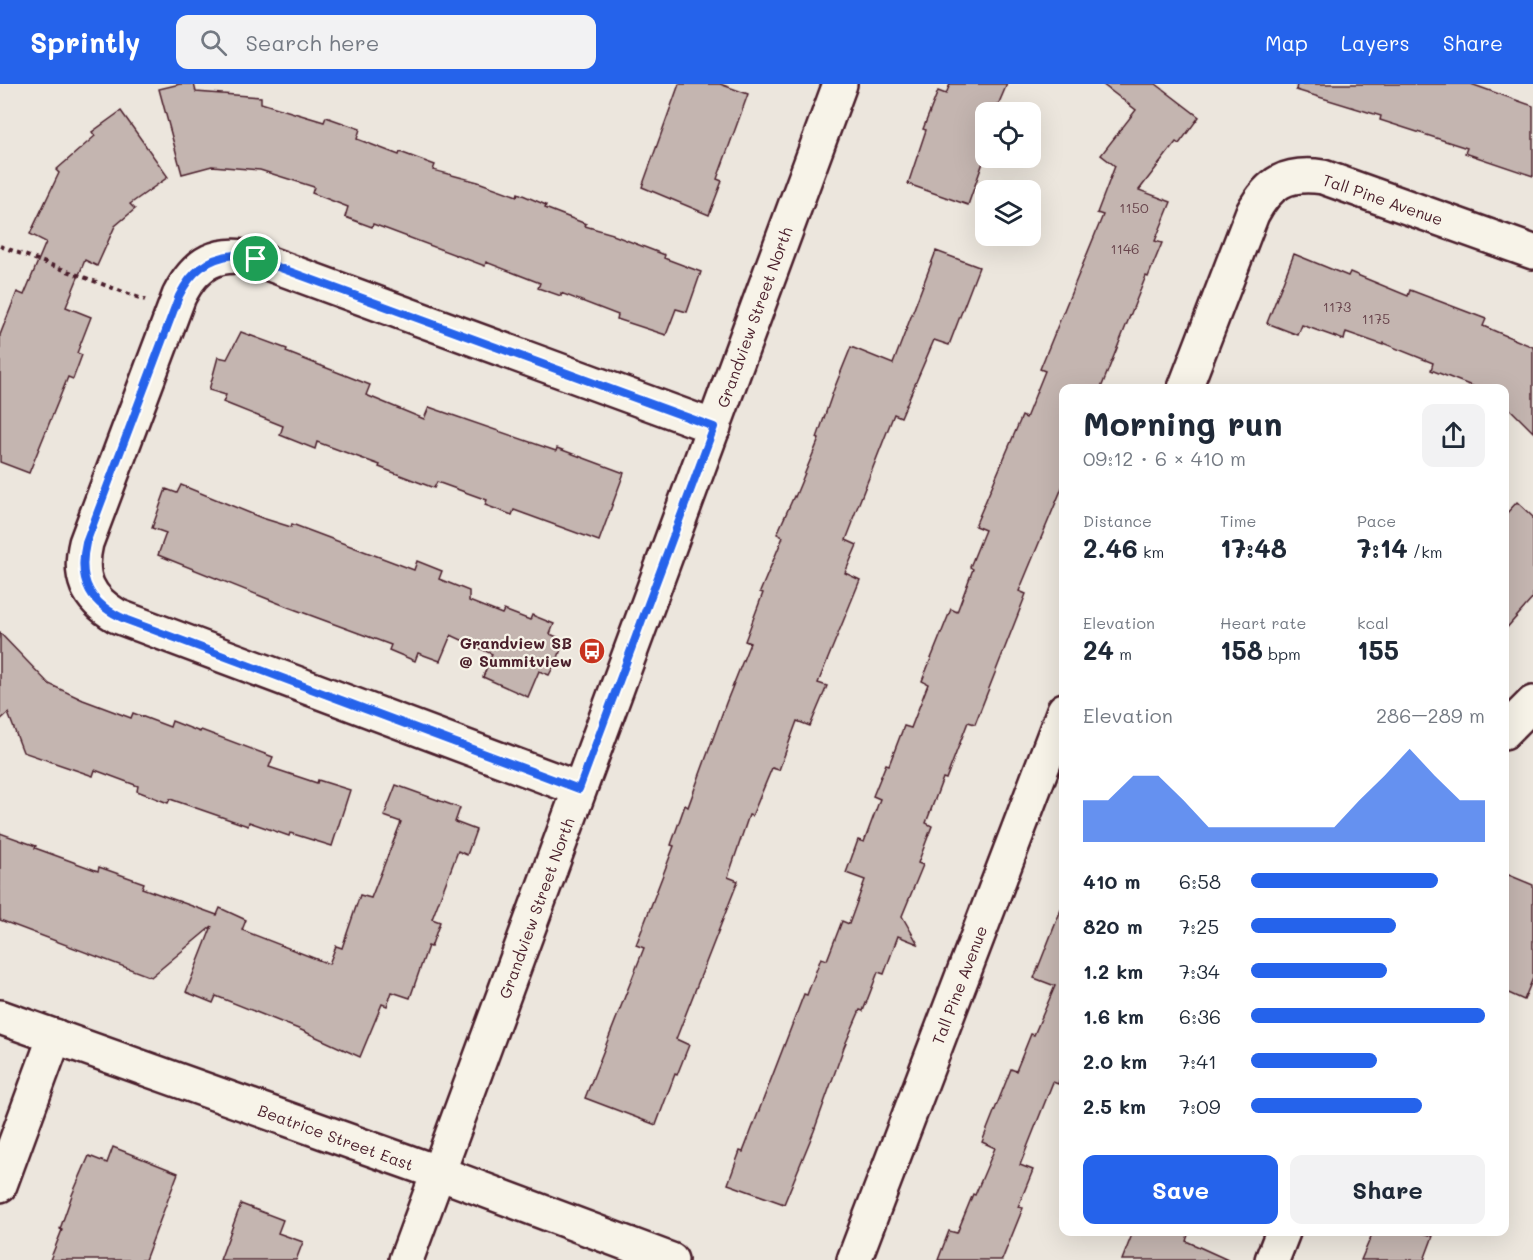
<!DOCTYPE html>
<meta charset="utf-8">
<style>
:root{--surface:#fff;--page:#f2f2f3;--text:#1f2937;--muted:#747a83;--accent:#2563eb}
body{margin:0;font-family:Mali,sans-serif;background:var(--page);color:var(--text);height:100vh;display:flex;flex-direction:column;font-size:22px;white-space:nowrap}
*{box-sizing:border-box;margin:0}
p{font-size:20px;color:var(--muted)}
.icon{flex:none;width:33px;height:33px;fill:none;stroke:currentColor;stroke-width:2;stroke-linecap:round;stroke-linejoin:round}
.map{position:relative;flex:1;overflow:hidden}
.sheet{position:absolute;left:1059px;top:300px;width:450px;height:852px;display:flex;flex-direction:column;background:var(--surface);border-radius:12px;box-shadow:0 6px 24px #0002}
.sheet>*{flex:none}
.buttons{position:absolute;left:975px;top:18px;display:grid;gap:12px}
.buttons a{display:grid;place-items:center;width:66px;height:66px;border-radius:12px;background:var(--surface);box-shadow:0 6px 24px #0002;font-size:30px}
.pin{position:absolute;display:grid;place-items:center;width:51px;height:51px;color:#fff;margin:-26px;border:3px solid #fff;border-radius:50%;box-shadow:0 2px 6px #0007}
.round{display:grid;place-items:center;flex:none;width:63px;height:63px;border-radius:12px;background:var(--page)}
.summary{display:flex;align-items:center;justify-content:space-between;height:102px;padding:0 24px}
h1{font-size:33px;font-weight:800;line-height:45px}
.metrics{display:grid;grid-template-columns:repeat(3,1fr);gap:9px;height:102px;padding:6px 24px}
.metrics div{display:grid;align-content:center}
.metrics b{font-size:26px;font-weight:800}
.metrics small{font-size:16px;font-weight:400}
.metrics p{font-size:16px}
.chart{height:168px;padding:12px 24px}
.chart p{display:flex;justify-content:space-between}
.chart svg{width:100%;height:108px;margin-top:6px;fill:var(--accent);opacity:.7}
.cta{display:flex;gap:12px;margin-top:auto;padding:12px 24px}
.cta a{flex:1;height:69px;border-radius:12px;background:var(--accent);color:#fff;font-size:24px;font-weight:800;line-height:69px;text-align:center}
.cta a+a{background:var(--page);color:var(--text)}
ul{padding:0 24px;list-style:none;font-size:20px}
li{display:grid;grid-template-columns:96px 72px 1fr;align-items:center;height:45px}
li i{height:15px;border-radius:8px;background:var(--accent)}
header{display:flex;align-items:center;gap:36px;box-sizing:border-box;height:84px;padding:0 30px;background:var(--accent);color:#fff}
header strong{font-size:28px}
nav{display:flex;gap:33px;margin-inline-start:auto;font-size:21px}
.search{width:420px;height:54px;background:var(--page);display:flex;align-items:center;gap:15px;box-sizing:border-box;padding:0 21px;border-radius:12px;color:var(--muted);font-size:22px}
.map>svg:first-child{display:block}
.building{fill:#c4b5b0;stroke:#4a1f2b;stroke-width:1.5}
.lines{fill:none;stroke-linecap:round;stroke-linejoin:round}
.street-casing{stroke:#4a1f2b;stroke-width:38}
.secondary-casing{stroke:#4a1f2b;stroke-width:38}
.path{stroke:#4a1f2b;stroke-width:4;stroke-dasharray:4.5 4.5;stroke-linecap:butt}
.street{stroke:#f7f3e8;stroke-width:33}
.secondary{stroke:#f7f3e8;stroke-width:33}
.route-casing{stroke:#fff;stroke-width:12}
.route{stroke:#2563eb;stroke-width:8}
.labels{text-anchor:middle;dominant-baseline:central;stroke-width:4.5;stroke-linejoin:round;paint-order:stroke}
.number-label{font-size:14px;fill:#68444c}
.street-label{font-size:16px;fill:#4a1f2b;stroke:#f7f3e8}
.poi-label{font-size:16px;font-weight:bold;fill:#4a1f2b;stroke:#f7f3e8;text-anchor:end}
</style>
<header>
<strong>Sprintly</strong>
<div class="search"><svg class="icon" aria-label="search" viewBox="0 0 24 24"><circle cx="10" cy="10" r="6"/><path d="M15 15l6 6"/></svg>Search here</div>
<nav><a>Map</a><a>Layers</a><a>Share</a></nav>
</header>
<div class="map">
<svg width="1533" height="1176" viewBox="0 0 1533 1176">
<rect width="100%" height="100%" fill="#ece6dd"/>
<filter id="ink" filterUnits="userSpaceOnUse"><feTurbulence type="fractalNoise" baseFrequency=".0167" numOctaves="2"/><feDisplacementMap in="SourceGraphic" scale="12" xChannelSelector="R" yChannelSelector="G"/><feConvolveMatrix kernelMatrix="1 2 1 2 8 2 1 2 1" color-interpolation-filters="sRGB"/></filter>
<g filter="url(#ink)">
<g class="building">
<path d="M180,0H194L196,8L261,13V19L324,38L326,33L360,45L357,55L399,71L400,68L435,81L433,86L478,98L517,112L518,109L546,121L545,124L586,140L585,142L613,150V151L665,171L664,174L701,188L687,228L676,225L666,251L617,235L618,231L561,209V212L538,204L540,199L486,178L485,182L373,140L372,143L345,133L348,123L312,109L314,103L260,86L212,82L182,90L159,5Z"/>
<path d="M679,0H720L748,10L717,95L722,97L709,131L642,103Z"/>
<path d="M950,0H1007L995,28H986V70L968,121L908,100L926,46L923,45L938,7L946,10Z"/>
<path d="M1102,0H1156L1199,33L1179,60L1176,58L1139,106L1171,118L1155,157L1162,159L1148,193L1146,192L1101,304H1064V399L1019,507L1026,510L975,640L968,638L946,695L943,694L926,739L932,742L918,779L923,781L902,832L918,860L898,852L884,890L878,888L863,927L860,926L844,963L814,1047L784,1120L728,1100L740,1067L743,1068L804,910L807,911L821,874L827,876L842,837L849,840L865,796L846,789L858,756L864,758L880,715L873,712L886,680L889,681L904,642L911,644L928,600L922,597L951,525L957,528L973,485L970,483L985,446L975,442L1022,332L1026,334L1045,287L1040,285L1103,131L1097,129L1115,82L1101,71L1136,26Z"/>
<path d="M1297,0H1471L1533,22V92L1465,69L1467,64L1380,36L1381,32L1296,6Z"/>
<path d="M121,27L168,93L130,120L135,125L115,142L97,182L85,176L66,223L91,233L77,269L82,271L73,295L68,293L29,389L0,378V251L17,208L24,211L46,158L30,150L59,89L56,86L95,52L92,48Z"/>
<path d="M936,167L979,183L949,261L934,256L901,333L894,330L852,437L853,438L846,456L857,461L845,489L860,496L818,599L827,602L810,642L797,637L779,686L772,684L752,732L749,731L728,793L738,797L676,955L689,961L677,991L675,990L656,1041L585,1014L644,864L636,861L674,762L671,761L685,721L688,723L726,619L750,559L745,557L763,509L760,508L783,453L777,450L794,412L795,413L819,355L817,354L834,305L851,263L893,280Z"/>
<path d="M1294,170L1348,192L1350,188L1362,193L1408,212L1410,206L1486,235L1483,242L1533,263V348L1504,319V304H1477L1431,286L1433,279L1383,259V261L1346,248L1344,256L1302,241L1298,251L1267,239Z"/>
<path d="M241,248L287,265L286,268L370,301L366,311L424,335L429,323L556,367L557,364L624,389L599,457L514,426L512,431L485,421L487,416L437,398L434,404L379,383L380,381L317,358L315,365L280,351L283,342L223,318L226,311L209,306L218,273L227,275Z"/>
<path d="M181,401L262,434L291,443L292,440L414,486L417,477L442,487L439,495L469,507V517L502,530L504,526L530,536L532,531L554,540L550,550L564,556L558,574L549,591L539,587L528,613L483,593L492,570L451,551L440,577L418,569L415,577L389,566L391,561L288,523L158,471L166,449L152,444L166,405L177,409Z"/>
<path d="M1517,418L1533,433V514L1504,547V432Z"/>
<path d="M0,549L49,600L83,616L131,634L133,629L170,643L172,637L200,648L201,646L273,673L269,683L317,699L318,696L350,706L332,762L290,749L289,752L249,738L248,742L170,715L168,719L137,707L138,702L95,686L93,692L23,668L8,629L0,636Z"/>
<path d="M396,701L460,724L455,738L476,746L467,771L458,767L432,835L440,838L431,863L428,862L410,914L392,908L387,922L382,920L360,973L301,946L216,912L213,919L186,908L212,842L151,893L0,836V749L36,762L35,764L98,787L99,783L144,799L142,804L217,831L220,824L246,836L242,846L329,880L336,862L342,864L360,811L371,814L401,738L384,732Z"/>
<path d="M1504,789L1533,801V894L1524,916L1504,907Z"/>
<path d="M1062,823H1064L1063,987L1058,1000L1053,998L1020,1081L1033,1086L1018,1123L1023,1124L1002,1176H938L949,1147L957,1149L973,1110L975,1111L995,1064L982,1058L1011,985L1016,987L1031,950L1034,951L1055,902L1034,894Z"/>
<path d="M113,1063L178,1089L145,1176H50L62,1146L60,1145L72,1111L89,1072L107,1079Z"/>
<path d="M241,1120L283,1136L278,1149L303,1158L296,1176H220Z"/>
<path d="M1133,1148H1189L1186,1157L1228,1176H1122Z"/>
<path d="M1373,1148H1420L1433,1152L1424,1176H1361Z"/>
</g>
<g class="lines">
<defs>
<g id="street">
<path d="M1185,304L1252,130C1269,98 1287,88 1323,93L1533,168"/>
<path d="M1504,648L1533,619"/>
<path d="M579,705L117,532C87,514 78,493 86,459L179,212C196,178 218,166 256,175L714,343"/>
<path d="M0,933L439,1089"/>
<path d="M0,1101L55,952"/>
<path d="M854,1176L1064,626"/>
<path d="M1272,1176L1283,1148"/>
</g>
<g id="secondary">
<path d="M439,1089L671,1176"/>
<path d="M406,1176L840,0"/>
</g>
</defs>
<use href="#street" class="street-casing"/>
<use href="#secondary" class="secondary-casing"/>
<path class="path" d="M0,162L145,216"/>
<use href="#street" class="street"/>
<use href="#secondary" class="secondary"/>
</g>
</g>
<g class="lines" filter="url(#ink)">
<defs>
<path id="route" d="M234,171L256,175L714,343L579,705L127,536C91,521 77,498 86,459L179,212C191,188 207,174 234,171Z"/>
</defs>
<use href="#route" class="route-casing"/>
<use href="#route" class="route"/>
</g>
<defs>
<symbol id="bus-disc" viewBox="-11 -11 22 22"><circle r="9.5" fill="#c8321e" stroke="#f7f3e8"/><path d="M-5-6H5V4H4V6H2V4H-2V6H-4V4H-5ZM-3.5-4V0h7V-4ZM-3.5 1.2v1.5H-2V1.2ZM2 1.2v1.5H3.5V1.2Z" fill="#fff"/></symbol>
</defs>
<g fill-rule="evenodd">
<use href="#bus-disc" x="577" y="552" width="30" height="30"/>
</g>
<g class="labels">
<g class="number-label">
<text x="1134" y="123">1150</text>
<text x="1125" y="164">1146</text>
<text x="1337" y="222">1173</text>
<text x="1376" y="234">1175</text>
</g>
<g class="street-label">
<text transform="translate(1383 115) rotate(19)">Tall Pine Avenue</text>
<text transform="translate(754 233) rotate(-70)">Grandview Street North</text>
<text transform="translate(536 824) rotate(-70)">Grandview Street North</text>
<text transform="translate(959 901) rotate(-69)">Tall Pine Avenue</text>
<text transform="translate(336 1053) rotate(20)">Beatrice Street East</text>
</g>
<g class="poi-label">
<text x="572" y="558">Grandview SB<tspan x="572" dy="18">@ Summitview</tspan></text>
</g>
</g>
</svg>
<div class="buttons">
<a><svg class="icon" aria-label="locate" viewBox="0 0 24 24"><circle cx="12" cy="12" r="6"/><path d="M12 2v4M12 18v4M2 12h4M18 12h4"/></svg></a>
<a><svg class="icon" aria-label="layers" viewBox="0 0 24 24"><path d="M12 4l9 5-9 5-9-5zM3 14l9 5 9-5"/></svg></a>
</div>
<div class="pin" style="left:256px;top:175px;background:#1e9e55"><svg class="icon" aria-label="arrive" viewBox="0 0 24 24"><path d="M6 21V4h12l-3 4 3 4H6"/></svg></div>
<section class="sheet">
<div class="summary"><div><h1>Morning run</h1><p>09:12 · 6 × 410 m</p></div><a class="round"><svg class="icon" aria-label="share" viewBox="0 0 24 24"><path d="M12 15V3M7 8l5-5 5 5M5 13v7h14v-7"/></svg></a></div>
<div class="metrics">
<div><p>Distance</p><b>2.46<small> km</small></b></div>
<div><p>Time</p><b>17:48</b></div>
<div><p>Pace</p><b>7:14<small> /km</small></b></div>
</div>
<div class="metrics">
<div><p>Elevation</p><b>24<small> m</small></b></div>
<div><p>Heart rate</p><b>158<small> bpm</small></b></div>
<div><p>kcal</p><b>155</b></div>
</div>
<div class="chart"><p><span>Elevation</span>286–289 m</p>
<svg viewBox="0 0 160 44" preserveAspectRatio="none"><path d="M0 44V27L10 27L20 17L30 17L40 27L50 38L60 38L70 38L80 38L90 38L100 38L110 27L120 17L130 6L140 17L150 27L160 27V44z"/></svg>
</div>
<ul>
<li><b>410 m</b>6:58<i style="width:80%"></i></li>
<li><b>820 m</b>7:25<i style="width:62%"></i></li>
<li><b>1.2 km</b>7:34<i style="width:58%"></i></li>
<li><b>1.6 km</b>6:36<i style="width:100%"></i></li>
<li><b>2.0 km</b>7:41<i style="width:54%"></i></li>
<li><b>2.5 km</b>7:09<i style="width:73%"></i></li>
</ul>
<div class="cta"><a>Save</a><a>Share</a></div>
</section>
</div>
